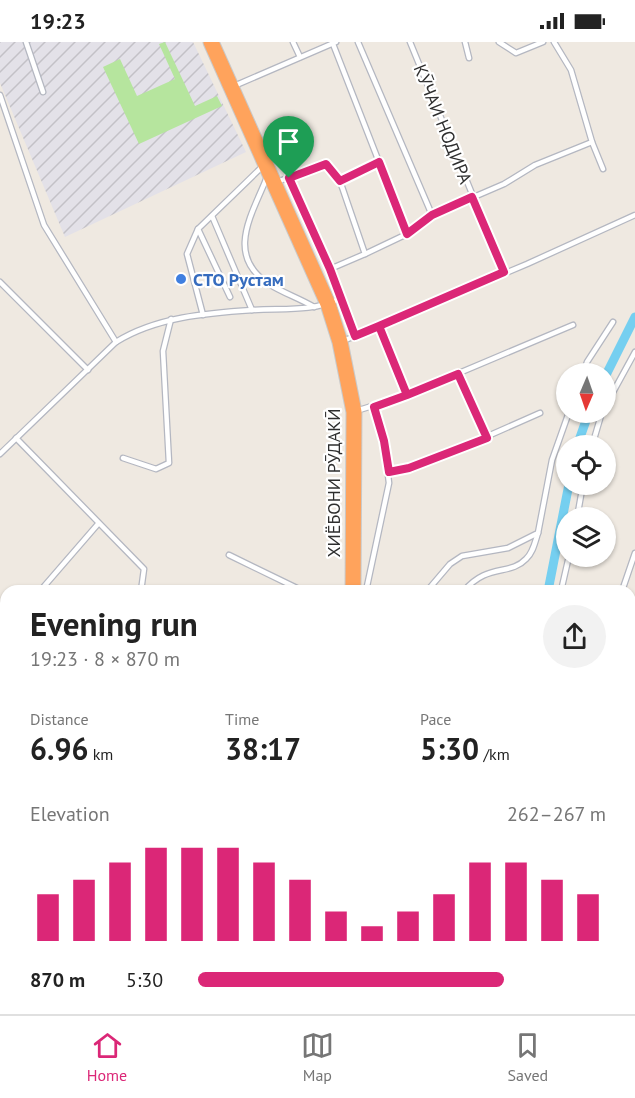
<!DOCTYPE html>
<meta charset="utf-8">
<style>
:root{--surface:#fff;--page:#f2f2f2;--text:#222;--muted:#767676;--line:#e0e0e0;--accent:#db2777}
body{margin:0;font-family:"PT Sans",sans-serif;background:var(--page);color:var(--text);height:100vh;display:flex;flex-direction:column;font-size:22px;white-space:nowrap}
*{box-sizing:border-box;margin:0}
p{font-size:20px;color:var(--muted)}
.icon{flex:none;width:33px;height:33px;fill:none;stroke:currentColor;stroke-width:2;stroke-linecap:round;stroke-linejoin:round}
.map{position:relative;flex:1;overflow:hidden}
.side{position:absolute;left:0px;top:543px;width:636px;height:429px;display:flex;flex-direction:column;background:var(--surface);border-radius:18px 18px 0 0;box-shadow:0 2px 4px #0004}
.side>*{flex:none}
.needle{width:39px;rotate:182deg}
.controls{position:absolute;left:556px;top:321px;display:grid;gap:12px}
.controls a{display:grid;place-items:center;width:60px;height:60px;border-radius:50%;background:var(--surface);box-shadow:0 2px 4px #0004;font-size:30px}
.pin{position:absolute;display:grid;place-items:center;width:51px;height:51px;color:#fff;margin:-62px -26px;border-radius:50% 50% 50% 0;rotate:-45deg;box-shadow:0 0 6px #0007}
.pin .icon{rotate:45deg}
.round{display:grid;place-items:center;flex:none;width:63px;height:63px;border-radius:32px;background:var(--page)}
.head{display:flex;align-items:center;justify-content:space-between;height:102px;padding:0 30px}
h1{font-size:33px;font-weight:700;line-height:45px}
.metrics{display:grid;grid-template-columns:repeat(3,1fr);gap:9px;height:102px;padding:6px 30px}
.metrics div{display:grid;align-content:center}
.metrics b{font-size:30px;font-weight:700}
.metrics small{font-size:16px;font-weight:400}
.metrics p{font-size:16px}
.chart{height:168px;padding:12px 30px}
.chart p{display:flex;justify-content:space-between}
.chart svg{width:100%;height:108px;margin-top:6px;stroke:var(--accent);stroke-width:6}
ul{padding:0 30px;list-style:none;font-size:20px}
li{display:grid;grid-template-columns:96px 72px 1fr;align-items:center;height:45px}
li i{height:15px;border-radius:8px;background:var(--accent)}
.status{display:flex;justify-content:space-between;align-items:center;height:42px;padding:0 30px;background:var(--surface);direction:ltr}
.status svg{height:16px;fill:currentColor}
.dock{display:flex;justify-content:space-around;align-items:center;height:84px;border-top:2px solid var(--line);background:var(--surface);font-size:16px;color:var(--muted)}
.dock a{display:grid;justify-items:center;gap:3px}
.dock .on{color:var(--accent)}
.map>svg:first-child{display:block}
.industrial{fill:url(#industrial-furrows)}
.grass{fill:#b6e59e}
.water{fill:url(#water-waves)}
.lines{fill:none;stroke-linecap:round;stroke-linejoin:round}
.canal{stroke:#75cff0;stroke-width:9}
.lane-casing{stroke:#b4b7c1;stroke-width:7}
.street-casing{stroke:#b4b7c1;stroke-width:10}
.highway-casing{stroke:#c9c9c9;stroke-width:17}
.lane{stroke:#fff;stroke-width:4.5}
.street{stroke:#fff;stroke-width:8}
.highway{stroke:#ffa35c;stroke-width:15}
.route-casing{stroke:#fff;stroke-width:12}
.route{stroke:#db2777;stroke-width:8}
.shop-dot{fill:#3f7fe0;stroke:#fff;stroke-width:2}
.labels{text-anchor:middle;dominant-baseline:central;stroke-width:4.5;stroke-linejoin:round;paint-order:stroke}
.street-label{font-size:18px;fill:#2e2e2e;stroke:#fff}
.shop-label{font-size:18px;font-weight:bold;fill:#366cbe;stroke:#fff;text-anchor:start}
</style>
<div class="status"><b>19:23</b><svg viewBox="0 0 49 12"><path d="M0 12V9h3v3zM5 12V6h3v6zM10 12V3h3v9zM15 12V0h3v12zM26 1h20v11H26zM47 4h2v5h-2z"/></svg></div>
<div class="map">
<svg width="635" height="972" viewBox="0 0 635 972">
<defs>
<pattern id="industrial-furrows" width="10" height="10" patternUnits="userSpaceOnUse" patternTransform="scale(1.5)"><rect width="10" height="10" fill="#e3e1e8"/><path d="M-1 1l2-2M0 10L10 0M9 11l2-2" fill="none" stroke="#c3c1c7"/></pattern>
<pattern id="water-waves" width="16" height="10" patternUnits="userSpaceOnUse" patternTransform="scale(1.5)"><rect width="16" height="10" fill="#75cff0"/><path d="M0 5q4-4 8 0t8 0" fill="none" stroke="#66b2ce"/></pattern>
</defs>
<rect width="100%" height="100%" fill="#efe9e1"/>
<path class="industrial" d="M0,0H193L246,110L65,195L0,41Z"/>
<path class="grass" d="M165,0L195,64L217,54L222,64L139,102L103,25L120,17L137,54L175,37L159,2Z"/>
<g class="water">
<path d="M635,704V793L630,791V713Z"/>
<path d="M630,835L635,836V972H546L541,966H630Z"/>
</g>
<g class="lines">
<g class="canal">
<path d="M606,333L635,275"/>
<path d="M577,404L589,370"/>
<path d="M548,549L569,442"/>
<path d="M438,972L439,966"/>
</g>
<defs>
<g id="lane">
<path d="M26,0L43,50"/>
<path d="M293,0L300,15"/>
<path d="M358,0L432,173"/>
<path d="M410,0L504,230"/>
<path d="M465,0L469,16"/>
<path d="M499,0L516,11L543,0"/>
<path d="M234,44L336,0"/>
<path d="M0,53L44,183L116,300"/>
<path d="M592,100L603,127"/>
<path d="M379,120L407,192"/>
<path d="M267,135C253,171 224,213 269,242C283,251 299,256 314,265"/>
<path d="M289,136L330,227"/>
<path d="M277,140L323,122L328,123L340,139L379,120L333,2"/>
<path d="M212,174L252,268"/>
<path d="M198,187L187,212L203,273"/>
<path d="M365,212L407,192L432,173L504,142L535,123L592,100L571,28L554,0"/>
<path d="M0,240L88,328"/>
<path d="M230,255L198,187L264,123"/>
<path d="M339,257L355,294"/>
<path d="M379,284L407,353"/>
<path d="M343,299L527,222L635,173"/>
<path d="M458,332L487,396"/>
<path d="M583,332L587,320L613,280"/>
<path d="M606,363L635,310"/>
<path d="M356,369L407,353L573,283"/>
<path d="M16,396L144,527L141,549"/>
<path d="M592,404L602,370"/>
<path d="M0,412L116,300C156,275 207,271 253,268C283,266 312,270 339,257L330,227L365,212L340,139"/>
<path d="M123,416L156,427L169,421L163,309L171,277"/>
<path d="M389,431L445,413L540,371"/>
<path d="M577,476L583,442"/>
<path d="M229,513L303,549"/>
<path d="M40,549L98,482"/>
<path d="M366,549L389,441L384,399L374,365"/>
<path d="M427,549L450,522L462,514L508,506L538,491L552,418L569,370"/>
<path d="M464,549C487,521 510,534 526,517C533,511 535,500 538,491"/>
<path d="M561,549L569,514"/>
<path d="M622,549L635,511"/>
<path d="M0,595L6,588"/>
<path d="M0,623L6,631"/>
</g>
<g id="street">
<path d="M147,966L153,972"/>
<path d="M241,966L242,972"/>
<path d="M296,966L297,972"/>
<path d="M90,972L94,966"/>
</g>
<g id="highway">
<path d="M211,0L328,262L340,300L354,370L353,549"/>
<path d="M476,966V972"/>
</g>
</defs>
<use href="#lane" class="lane-casing"/>
<use href="#street" class="street-casing"/>
<use href="#highway" class="highway-casing"/>
<use href="#lane" class="lane"/>
<use href="#street" class="street"/>
<use href="#highway" class="highway"/>
</g>
<g class="lines">
<defs>
<path id="route" d="M289,136L330,227L355,294L379,284L407,353L374,365L384,399L389,430L409,426L487,396L458,332L407,353L379,284L504,230L472,155L432,173L407,192L379,120L340,139L326,122L289,136"/>
</defs>
<use href="#route" class="route-casing"/>
<use href="#route" class="route"/>
</g>
<circle class="shop-dot" cx="181" cy="237" r="6"/>
<g class="labels">
<g class="street-label">
<text transform="translate(443 82) rotate(68)">КӮЧАИ НОДИРА</text>
<text transform="translate(333 441) rotate(-90)">ХИЁБОНИ РӮДАКӢ</text>
</g>
<g class="shop-label">
<text x="193" y="237">СТО Рустам</text>
</g>
</g>
</svg>
<div class="controls">
<a><svg class="needle" viewBox="-14 -14 28 28"><path d="M0-13l5 13h-10z" fill="#e53935"/><path d="M0 13l5-13h-10z" fill="#767676"/></svg></a>
<a><svg class="icon" aria-label="locate" viewBox="0 0 24 24"><circle cx="12" cy="12" r="6"/><path d="M12 2v4M12 18v4M2 12h4M18 12h4"/></svg></a>
<a><svg class="icon" aria-label="layers" viewBox="0 0 24 24"><path d="M12 4l9 5-9 5-9-5zM3 14l9 5 9-5"/></svg></a>
</div>
<div class="pin" style="left:289px;top:136px;background:#1e9e55"><svg class="icon" aria-label="arrive" viewBox="0 0 24 24"><path d="M6 21V4h12l-3 4 3 4H6"/></svg></div>
<section class="side">
<div class="head"><div><h1>Evening run</h1><p>19:23 · 8 × 870 m</p></div><a class="round"><svg class="icon" aria-label="share" viewBox="0 0 24 24"><path d="M12 15V3M7 8l5-5 5 5M5 13v7h14v-7"/></svg></a></div>
<div class="metrics">
<div><p>Distance</p><b>6.96<small> km</small></b></div>
<div><p>Time</p><b>38:17</b></div>
<div><p>Pace</p><b>5:30<small> /km</small></b></div>
</div>
<div class="chart"><p><span>Elevation</span>262–267 m</p>
<svg viewBox="0 0 160 44" preserveAspectRatio="none"><path d="M5 44V25M15 44V19M25 44V12M35 44V6M45 44V6M55 44V6M65 44V12M75 44V19M85 44V32M95 44V38M105 44V32M115 44V25M125 44V12M135 44V12M145 44V19M155 44V25"/></svg>
</div>
<ul>
<li><b>870 m</b>5:30<i style="width:75%"></i></li>
</ul>
</section>
</div>
<nav class="dock">
<a class="on"><svg class="icon" aria-label="home" viewBox="0 0 24 24"><path d="M3 11l9-7 9 7M6 9v11h12V9"/></svg>Home</a>
<a><svg class="icon" aria-label="map" viewBox="0 0 24 24"><path d="M3 6l6-2 6 2 6-2v14l-6 2-6-2-6 2zM9 4v14M15 6v14"/></svg>Map</a>
<a><svg class="icon" aria-label="saved" viewBox="0 0 24 24"><path d="M7 4h10v16l-5-4-5 4z"/></svg>Saved</a>
</nav>
